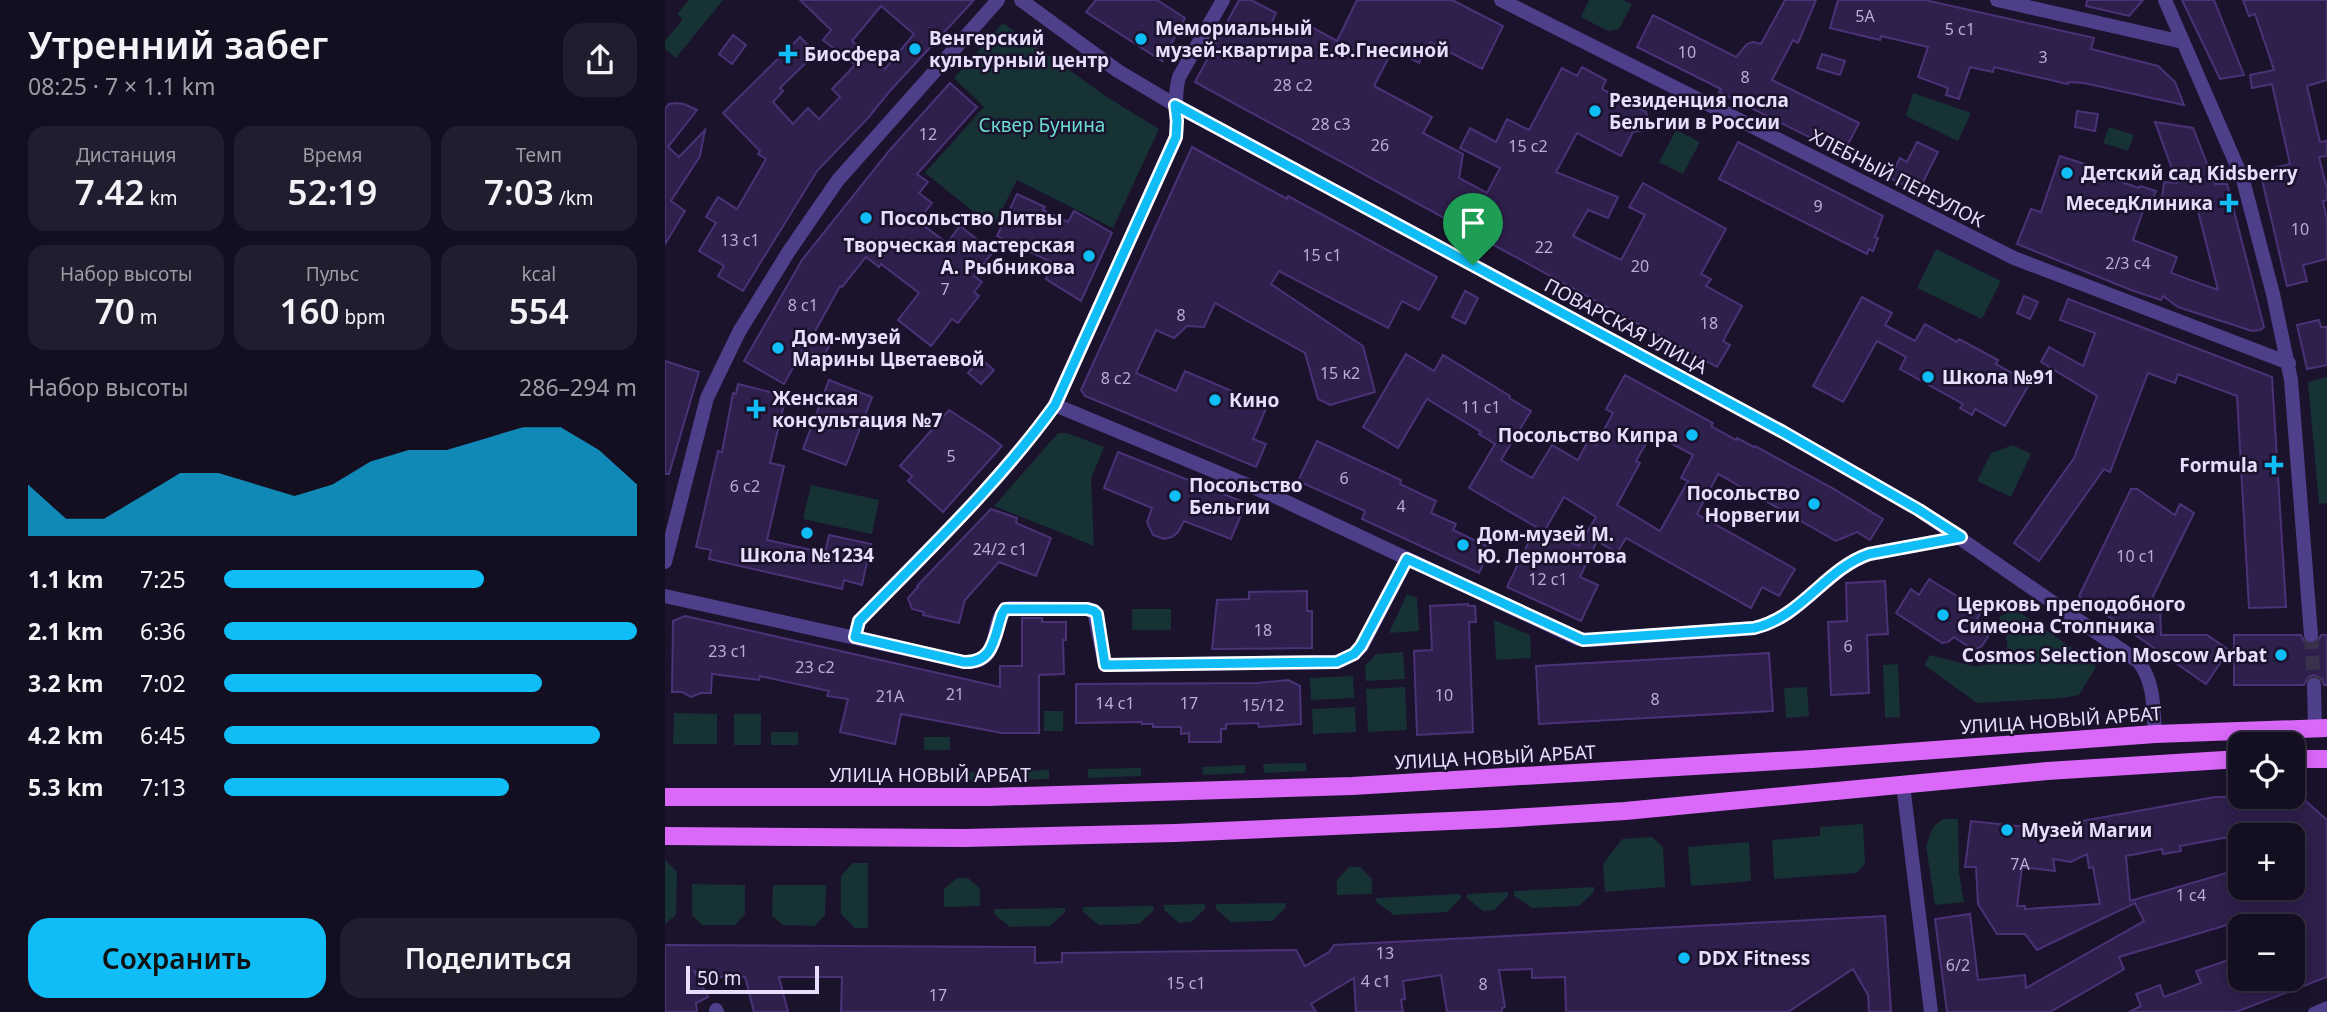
<!DOCTYPE html>
<html lang="ru">
<meta charset="utf-8">
<style>
:root{--surface:#140e21;--page:#211c2e;--text:#f1f3f6;--muted:#9d9ca5;--line:#332e3f;--accent:#11bdf7}
body{margin:0;font-family:"Noto Sans",sans-serif;background:var(--page);color:var(--text);height:100vh;display:flex;flex-direction:column;font-size:26px;white-space:nowrap}
*{box-sizing:border-box;margin:0}
p{font-size:23px;color:var(--muted)}
.icon{flex:none;width:38px;height:38px;fill:none;stroke:currentColor;stroke-width:2;stroke-linecap:round;stroke-linejoin:round}
.map{position:relative;flex:1;overflow:hidden}
.panel{display:flex;flex-direction:column;background:var(--surface);width:665px}
.panel>*{flex:none}
.controls{position:absolute;left:1563px;top:732px;display:grid;gap:14px}
.controls a{display:grid;place-items:center;width:77px;height:77px;border-radius:14px;background:var(--surface);box-shadow:0 4px 18px #0003,0 0 0 2px var(--line);font-size:35px}
.scale{position:absolute;left:21px;bottom:18px;width:133px;box-sizing:border-box;padding-left:7px;border:4px solid #e7defe;border-top:0;font-size:19px;line-height:24px;white-space:nowrap;color:#e7defe;-webkit-text-stroke:5px #1b122c;paint-order:stroke}
.pin{position:absolute;display:grid;place-items:center;width:60px;height:60px;color:#fff;margin:-72px -30px;border-radius:50% 50% 50% 0;rotate:-45deg;box-shadow:0 0 7px #0007}
.pin .icon{rotate:45deg}
.round{display:grid;place-items:center;flex:none;width:74px;height:74px;border-radius:21px;background:var(--page)}
.head{display:flex;align-items:center;justify-content:space-between;height:119px;padding:0 28px}
h1{font-size:38px;font-weight:600;line-height:52px}
.stats{display:grid;grid-template-columns:repeat(3,1fr);gap:10px;height:119px;padding:7px 28px}
.stats div{display:grid;align-content:center;border-radius:18px;background:var(--page);text-align:center}
.stats b{font-size:35px;font-weight:600}
.stats small{font-size:19px;font-weight:400}
.stats p{font-size:19px}
.chart{height:196px;padding:14px 28px}
.chart p{display:flex;justify-content:space-between}
.chart svg{width:100%;height:126px;margin-top:7px;fill:var(--accent);opacity:.7}
.action{display:flex;gap:14px;margin-top:auto;padding:14px 28px}
.action a{flex:1;height:80px;border-radius:21px;background:var(--accent);color:#111;font-size:28px;font-weight:600;line-height:80px;text-align:center}
.action a+a{background:var(--page);color:var(--text)}
ul{padding:0 28px;list-style:none;font-size:23px}
li{display:grid;grid-template-columns:112px 84px 1fr;align-items:center;height:52px}
li i{height:18px;border-radius:9px;background:var(--accent)}
main{display:flex;flex:1;min-height:0}
.map>svg:first-child{display:block}
.green{fill:#163235}
.building{fill:#2f1f4c;stroke:#4a3277;stroke-width:2;fill-rule:evenodd}
.lines{fill:none;stroke-linecap:round;stroke-linejoin:round}
.minor-tunnel{stroke:#3a314c;stroke-width:14;stroke-dasharray:14 7;stroke-linecap:butt}
.pedestrian{stroke:#4d3f89;stroke-width:10}
.minor{stroke:#4d3f89;stroke-width:14}
.primary{stroke:#da69fa;stroke-width:18}
.route-casing{stroke:#fff;stroke-width:14}
.route{stroke:#11bdf7;stroke-width:9}
.poi-dot{fill:#11bdf7;stroke:#1b122c;stroke-width:2.5}
.labels{text-anchor:middle;dominant-baseline:central;stroke-width:5;stroke-linejoin:round;paint-order:stroke}
.number-label{font-size:16px;fill:#b9aed2}
.poi-label{font-size:19px;font-weight:bold;fill:#e7defe;stroke:#1b122c;text-anchor:start}
.park-label{font-size:19px;fill:#6bddd2;stroke:#1b122c}
.street-label{font-size:19px;fill:#e7defe;stroke:#1b122c}
</style>
<main>
<section class="panel">
<div class="head"><div><h1>Утренний забег</h1><p>08:25 · 7 × 1.1 km</p></div><a class="round"><svg class="icon" aria-label="share" viewBox="0 0 24 24"><path d="M12 15V3M7 8l5-5 5 5M5 13v7h14v-7"/></svg></a></div>
<div class="stats">
<div><p>Дистанция</p><b>7.42<small> km</small></b></div>
<div><p>Время</p><b>52:19</b></div>
<div><p>Темп</p><b>7:03<small> /km</small></b></div>
</div>
<div class="stats">
<div><p>Набор высоты</p><b>70<small> m</small></b></div>
<div><p>Пульс</p><b>160<small> bpm</small></b></div>
<div><p>kcal</p><b>554</b></div>
</div>
<div class="chart"><p><span>Набор высоты</span>286–294 m</p>
<svg viewBox="0 0 160 44" preserveAspectRatio="none"><path d="M0 44V26L10 38L20 38L30 30L40 22L50 22L60 26L70 30L80 26L90 18L100 14L110 14L120 10L130 6L140 6L150 14L160 26V44z"/></svg>
</div>
<ul>
<li><b>1.1 km</b>7:25<i style="width:63%"></i></li>
<li><b>2.1 km</b>6:36<i style="width:100%"></i></li>
<li><b>3.2 km</b>7:02<i style="width:77%"></i></li>
<li><b>4.2 km</b>6:45<i style="width:91%"></i></li>
<li><b>5.3 km</b>7:13<i style="width:69%"></i></li>
</ul>
<div class="action"><a>Сохранить</a><a>Поделиться</a></div>
</section>
<div class="map">
<svg width="1662" height="1012" viewBox="0 0 1662 1012">
<rect width="100%" height="100%" fill="#1b122c"/>
<g class="green">
<path d="M24,0H58L11,58L0,49V41L18,19L12,14Z"/>
<path d="M924,0H958L967,4L954,29L943,31L916,17Z"/>
<path d="M338,23L442,97L494,129L448,228L352,180L328,227L260,173L319,107L289,78Z"/>
<path d="M1248,93L1306,113L1293,141L1241,116Z"/>
<path d="M1444,127L1469,135L1463,151L1438,143Z"/>
<path d="M1011,130L1035,142L1018,174L994,162Z"/>
<path d="M1271,249L1336,281L1317,319L1252,288Z"/>
<path d="M1662,377V503L1654,504L1643,382Z"/>
<path d="M393,433H402L439,447L426,479L429,546L329,506Z"/>
<path d="M1348,445L1366,454L1346,497L1312,481L1326,453Z"/>
<path d="M146,485L214,500L207,534L138,519Z"/>
<path d="M742,594L752,598L754,631L724,633Z"/>
<rect x="467" y="609" width="39" height="21"/>
<path d="M1350,609L1429,663L1431,667L1414,695L1399,698L1312,703L1259,665L1265,655L1308,666C1319,667 1340,659 1342,646C1343,638 1336,625 1334,617Z"/>
<path d="M829,620L865,635L866,658L831,660Z"/>
<path d="M738,652L740,679L701,681L700,666L711,654Z"/>
<path d="M1233,664L1235,717L1220,718L1218,665Z"/>
<path d="M688,676L689,698L646,700L645,678Z"/>
<path d="M740,687L742,730L703,732L701,689Z"/>
<path d="M1142,687L1144,716L1121,718L1119,688Z"/>
<path d="M690,707L691,732L648,734L647,709Z"/>
<rect x="379" y="711" width="19" height="20"/>
<path d="M9,713L52,714V744H8Z"/>
<rect x="69" y="714" width="27" height="31"/>
<rect x="106" y="732" width="27" height="13"/>
<rect x="259" y="737" width="26" height="13"/>
<path d="M641,763V771L599,773L598,764Z"/>
<path d="M580,765V773L538,775L537,767Z"/>
<path d="M476,768V776L423,778V769Z"/>
<path d="M384,770V779L342,780V771Z"/>
<path d="M275,772H313V780L276,781Z"/>
<path d="M1278,819H1293L1294,873L1299,902L1270,905L1261,846L1268,827Z"/>
<path d="M1198,824L1200,863L1192,873L1109,879L1107,840L1155,836V827Z"/>
<path d="M987,837L998,847L1000,887L940,892L938,864L957,839Z"/>
<path d="M1084,842L1086,881L1026,886L1023,847Z"/>
<path d="M0,860L12,872L11,915L0,924Z"/>
<path d="M188,863H203V928H190L176,914V876Z"/>
<path d="M684,867H695L707,879V894L672,895V880Z"/>
<path d="M292,878H303L315,889V906L279,907V889Z"/>
<path d="M27,884L80,885V914L70,925H37L27,915Z"/>
<path d="M108,885H161L160,915L150,926L118,925L107,916Z"/>
<path d="M929,887V892L914,906L867,908L849,896V891Z"/>
<path d="M843,892V896L829,910L818,911L802,898V894Z"/>
<path d="M795,894L796,898L782,912L729,915L711,902V898Z"/>
<path d="M621,903V907L607,921L566,922L551,909V904Z"/>
<path d="M540,904V909L526,922L514,923L499,910V905Z"/>
<path d="M488,906L489,910L474,924L434,925L418,912V907Z"/>
<path d="M400,908V912L385,926L345,927L329,914V909Z"/>
</g>
<g class="building">
<path d="M135,0H309L224,92L203,118L152,171L78,291L53,276L59,266L34,251L51,223L41,217L53,197L72,209L101,159L93,154L95,151L58,113L135,37L151,53L115,88L118,91L108,102L128,124L143,108L154,119L175,97L167,89L190,65L158,40L166,30ZM216,6L249,34L220,69L187,41Z"/>
<path d="M431,0H492L520,18L497,61L421,12Z"/>
<path d="M574,0H586L611,13L607,22L636,37L643,25L672,41L692,0H787L838,26L817,69L765,42L754,63L728,49L709,86L767,117L758,133L798,154L794,178L822,193L835,168L795,148L805,128L831,142L842,119L864,130L897,68L912,76L917,67L941,80L937,89L981,112L984,124L980,130L968,132L956,156L912,133L891,172L953,197L943,218L923,210L908,236L956,260L980,215L964,207L978,183L1061,229L1036,274L1046,279L1041,286L1077,306L1058,341L1065,345L1052,367L530,82Z"/>
<path d="M1120,0H1151L1133,43L1128,40L1107,80L1194,123L1178,154L1054,92L1056,89L972,47L988,15L1071,57L1082,44L1088,42L1096,44Z"/>
<path d="M1173,0H1260L1429,38L1426,49L1493,66L1510,82L1519,105L1419,83L1404,82L1403,84L1329,67L1328,72L1305,67L1294,99L1281,95L1283,88L1253,77L1263,47L1216,36L1215,40L1165,28Z"/>
<path d="M1422,0H1478L1464,16L1421,6Z"/>
<path d="M1517,0H1549L1579,75L1555,79Z"/>
<path d="M1578,0H1662V80L1642,86L1655,142L1662,141V156L1654,157L1662,189V200L1658,201L1662,220V259L1638,265L1642,281L1622,286L1595,171L1625,164L1607,84L1587,88L1585,75L1609,70L1590,14L1584,16Z"/>
<path d="M68,35L81,45L67,64L54,54Z"/>
<path d="M1157,54L1180,61L1175,75L1152,68Z"/>
<path d="M285,83L312,107L252,174L263,182L254,193L267,203L253,221L282,243L295,226L328,252L309,276L317,282L309,292L314,296L293,323L287,319L266,346L233,320L254,293L216,264L214,267L201,257L177,287L175,286L148,335L165,345L157,358L139,348L119,384L79,361L137,260L224,151Z"/>
<path d="M11,103L19,104L32,110L3,147L14,157L40,130L35,156L6,201L20,211L0,244V109L4,104Z"/>
<path d="M1412,111L1433,114L1430,131L1410,127Z"/>
<path d="M1490,122L1528,128L1550,184H1562L1599,327L1595,330L1587,331L1513,307L1498,296L1496,300L1466,290L1352,244L1366,209L1376,212L1395,156L1426,166L1425,171L1474,188L1475,186L1491,191L1485,207L1480,205L1468,240L1512,257L1506,273L1553,290L1531,203L1497,198L1499,182L1512,183Z"/>
<path d="M1073,142L1218,216L1210,237L1213,238L1208,251L1204,249L1202,254L1054,179Z"/>
<path d="M1252,142L1273,152L1253,192L1225,178L1235,158L1242,162Z"/>
<path d="M527,147L622,199L623,196L772,277L754,310L737,301L723,328L614,271L606,284L698,346L710,392L665,405L653,399L640,353L550,303L539,327L522,326L509,338L491,330L471,373L511,391L520,371L602,406L588,439L601,444L591,467L420,396L416,390Z"/>
<path d="M352,194L380,207L378,210L403,222L409,211L447,233L416,301L381,279L388,263L332,236Z"/>
<path d="M800,291L813,298L800,324L787,317Z"/>
<path d="M1359,296L1373,302L1365,319L1352,313Z"/>
<path d="M1197,297L1227,313L1220,325L1250,341L1260,324L1292,342L1294,339L1333,360L1331,364L1365,383L1340,426L1310,409L1307,415L1295,408L1298,404L1235,369L1241,357L1212,341L1178,402L1148,386Z"/>
<path d="M1403,299L1607,377L1621,607L1584,608L1572,396L1513,374L1510,383L1483,373L1445,472L1439,469L1374,561L1349,543L1409,458L1432,396L1376,362L1384,347L1418,366L1430,333L1395,320Z"/>
<path d="M1654,320L1656,327H1662V365L1642,369L1632,325Z"/>
<path d="M741,354L769,371L778,355L845,396L844,398L866,411L836,460L867,478L887,445L913,460L923,441L931,445L948,413L941,409L960,375L1048,423L1046,426L1071,440L1072,438L1089,447L1090,446L1169,489L1218,519L1205,540L1192,532L1171,541L1053,474L1032,514L1130,569L1114,596L1097,587L1086,608L961,538L952,553L932,541L915,577L933,585L916,621L842,587L871,527L804,488L830,444L814,434L816,432L762,399L733,448L698,427ZM987,433L1028,455L1016,478L1023,481L995,531L952,505L975,463L971,461ZM899,497L931,517L914,546L880,530Z"/>
<path d="M316,359L329,370L316,384L303,373Z"/>
<path d="M0,361L34,372L4,474H0Z"/>
<path d="M164,380L207,397L181,465L138,449Z"/>
<path d="M73,384L121,396L105,463L119,466L102,540L160,553L164,535L206,544L197,585L179,580L177,589L44,559L46,550L31,547L53,451L57,452L68,393L71,394Z"/>
<path d="M284,410L324,436L337,446L278,512L243,481L247,476L235,466Z"/>
<path d="M652,441L736,480L735,484L771,501L766,513L791,524L788,530L826,548L814,573L697,519L700,511L633,481Z"/>
<path d="M453,452L581,503L566,539L519,521L513,532L507,537L499,539L488,535L482,522L487,508L439,488Z"/>
<path d="M1466,489H1472L1510,515L1515,504L1529,513L1487,598L1495,603L1496,635H1542L1564,650L1541,684L1414,596Z"/>
<path d="M326,509L352,518L351,523L386,538L371,576L334,562L300,600L294,623L258,615L259,612L247,609L243,598L253,587L252,586Z"/>
<path d="M1264,579L1316,611L1312,620L1324,629L1323,637L1316,647L1309,650L1289,637L1283,642L1277,643L1231,613L1246,589L1254,595Z"/>
<path d="M1220,581L1223,634L1202,635L1204,693L1166,695L1163,622L1182,621L1181,583Z"/>
<path d="M642,591V611H647V648L547,649L552,600L584,599V592Z"/>
<path d="M803,604V606H810L811,622H804L808,732L752,735L749,651L767,650L765,606Z"/>
<path d="M20,616L335,687V666H357V618H377V622H401V640H398L399,674L374,675V733H337L236,714L230,744L175,732L183,699L162,696L164,691L95,676L94,680L47,674L46,693H36L26,697L17,692H7L8,621Z"/>
<path d="M1569,635H1636L1639,641L1646,645L1652,642L1656,635H1662V685H1659L1657,679L1649,675L1643,677L1639,685H1569Z"/>
<path d="M1104,653L1108,711L874,724L871,666Z"/>
<path d="M623,680L635,686L636,724L594,727L593,723L561,724V729H556V742H524V733L516,734V727H488V724H477V722L411,723V684L592,683Z"/>
<path d="M1635,796L1662,820V977L1571,1012H1464L1476,1006L1471,994L1495,985L1499,997L1536,983L1531,971L1575,956V978H1628V926H1604L1599,914L1454,957L1459,969L1385,1012H1282L1270,919L1305,914L1313,980L1360,975L1361,988L1479,921L1470,903L1372,950L1360,934H1332L1313,904L1311,867H1300L1306,821L1391,830L1407,827L1406,823L1550,797ZM1575,835H1628V887H1575V869L1465,901L1461,856L1497,849L1498,854L1516,851L1515,846ZM1422,854L1424,868L1428,867L1435,904L1360,909V906H1352L1357,867L1390,871L1388,859L1406,862Z"/>
<path d="M1220,916L1226,1012H1204L1203,995L1188,969L1123,1012H901L900,977L867,978V969L834,970L840,1007L837,1008V1012H782L776,975L738,981L740,999L736,1000L738,1012H691L689,978L646,1004L651,1012H176L177,977H114L123,1012H89L80,977H49L29,971L43,997L31,1003L32,1012H0V945L370,947V963L397,962V953L631,950L640,966L664,952L669,945Z"/>
</g>
<g class="lines">
<path class="minor-tunnel" d="M1646,635L1649,685"/>
<path class="pedestrian" d="M1648,1012L1662,1006"/>
<g class="minor">
<path d="M356,0L453,71L510,105L1118,432L1254,510L1474,662C1490,684 1488,708 1490,734"/>
<path d="M836,0L1349,258L1624,363"/>
<path d="M1332,0L1518,42"/>
<path d="M1500,0L1578,180L1608,294L1626,380L1646,635"/>
<path d="M390,405L609,496L913,639L926,640L1089,628C1137,617 1160,570 1204,554L1296,537"/>
<path d="M0,562L42,398L74,332L124,251L173,180L333,0"/>
<path d="M0,596L299,662C342,663 321,619 344,608L422,609L429,611L440,665L672,662L689,654L697,646L742,559"/>
<path d="M190,637L194,621C262,551 333,484 390,405L511,137C513,117 508,98 514,77L558,0"/>
<path d="M1649,685L1650,728"/>
<path d="M1238,785L1266,1012"/>
<path d="M51,1010L52,1012"/>
</g>
<g class="primary">
<path d="M1628,759H1662"/>
<path d="M0,797H323L687,786L1147,759L1490,734L1662,728"/>
<path d="M0,836L299,838L510,833L831,819L960,811L1382,771L1575,759"/>
</g>
</g>
<g class="lines">
<defs>
<path id="route" d="M510,105L1118,432L1254,510L1296,537L1204,554C1160,569 1137,617 1089,628L918,640L742,559L696,646L689,654L672,662L440,665L432,614L429,611L422,609H340L337,614C329,637 329,663 299,662L190,637L194,621C262,551 333,484 390,405L511,137L512,121Z"/>
</defs>
<use href="#route" class="route-casing"/>
<use href="#route" class="route"/>
</g>
<g class="poi-dot">
<circle cx="476" cy="39" r="7"/>
<circle cx="250" cy="49" r="7"/>
<path d="M119.5 43.5h7v7h7v7h-7v7h-7v-7h-7v-7h7z"/>
<circle cx="930" cy="111" r="7"/>
<circle cx="1402" cy="173" r="7"/>
<path d="M1560.5 192.5h7v7h7v7h-7v7h-7v-7h-7v-7h7z"/>
<circle cx="201" cy="218" r="7"/>
<circle cx="424" cy="256" r="7"/>
<circle cx="113" cy="348" r="7"/>
<circle cx="1263" cy="377" r="7"/>
<circle cx="550" cy="400" r="7"/>
<path d="M87.5 398.5h7v7h7v7h-7v7h-7v-7h-7v-7h7z"/>
<circle cx="1027" cy="435" r="7"/>
<path d="M1605.5 454.5h7v7h7v7h-7v7h-7v-7h-7v-7h7z"/>
<circle cx="510" cy="496" r="7"/>
<circle cx="1149" cy="504" r="7"/>
<circle cx="142" cy="533" r="7"/>
<circle cx="798" cy="545" r="7"/>
<circle cx="1278" cy="615" r="7"/>
<circle cx="1616" cy="655" r="7"/>
<circle cx="1342" cy="830" r="7"/>
<circle cx="1019" cy="958" r="7"/>
</g>
<g class="labels">
<g class="number-label">
<text x="1200" y="16">5А</text>
<text x="1295" y="29">5 с1</text>
<text x="1022" y="52">10</text>
<text x="1378" y="57">3</text>
<text x="1080" y="77">8</text>
<text x="628" y="85">28 с2</text>
<text x="666" y="124">28 с3</text>
<text x="263" y="134">12</text>
<text x="715" y="145">26</text>
<text x="863" y="146">15 с2</text>
<text x="1153" y="206">9</text>
<text x="1635" y="229">10</text>
<text x="75" y="240">13 с1</text>
<text x="879" y="247">22</text>
<text x="657" y="255">15 с1</text>
<text x="1463" y="263">2/3 с4</text>
<text x="975" y="266">20</text>
<text x="280" y="289">7</text>
<text x="138" y="305">8 с1</text>
<text x="516" y="315">8</text>
<text x="1044" y="323">18</text>
<text x="675" y="373">15 к2</text>
<text x="451" y="378">8 с2</text>
<text x="816" y="407">11 с1</text>
<text x="286" y="456">5</text>
<text x="679" y="478">6</text>
<text x="80" y="486">6 с2</text>
<text x="736" y="506">4</text>
<text x="335" y="549">24/2 с1</text>
<text x="1471" y="556">10 с1</text>
<text x="883" y="579">12 с1</text>
<text x="598" y="630">18</text>
<text x="1183" y="646">6</text>
<text x="63" y="651">23 с1</text>
<text x="150" y="667">23 с2</text>
<text x="290" y="694">21</text>
<text x="779" y="695">10</text>
<text x="225" y="696">21А</text>
<text x="990" y="699">8</text>
<text x="450" y="703">14 с1</text>
<text x="524" y="703">17</text>
<text x="598" y="705">15/12</text>
<text x="1355" y="864">7А</text>
<text x="1526" y="895">1 с4</text>
<text x="720" y="953">13</text>
<text x="1293" y="965">6/2</text>
<text x="711" y="981">4 с1</text>
<text x="521" y="983">15 с1</text>
<text x="818" y="984">8</text>
<text x="273" y="995">17</text>
</g>
<g class="poi-label">
<text x="490" y="28">Мемориальный<tspan x="490" dy="22">музей-квартира Е.Ф.Гнесиной</tspan></text>
<text x="264" y="38">Венгерский<tspan x="264" dy="22">культурный центр</tspan></text>
<text x="139" y="54">Биосфера</text>
<text x="944" y="100">Резиденция посла<tspan x="944" dy="22">Бельгии в России</tspan></text>
<text x="1416" y="173">Детский сад Kidsberry</text>
<text x="1548" y="203" text-anchor="end">МеседКлиника</text>
<text x="215" y="218">Посольство Литвы</text>
<text x="410" y="245" text-anchor="end">Творческая мастерская<tspan x="410" dy="22">А. Рыбникова</tspan></text>
<text x="127" y="337">Дом-музей<tspan x="127" dy="22">Марины Цветаевой</tspan></text>
<text x="1277" y="377">Школа №91</text>
<text x="107" y="398">Женская<tspan x="107" dy="22">консультация №7</tspan></text>
<text x="564" y="400">Кино</text>
<text x="1013" y="435" text-anchor="end">Посольство Кипра</text>
<text x="1593" y="465" text-anchor="end">Formula</text>
<text x="524" y="485">Посольство<tspan x="524" dy="22">Бельгии</tspan></text>
<text x="1135" y="493" text-anchor="end">Посольство<tspan x="1135" dy="22">Норвегии</tspan></text>
<text x="812" y="534">Дом-музей М.<tspan x="812" dy="22">Ю. Лермонтова</tspan></text>
<text x="142" y="555" text-anchor="middle">Школа №1234</text>
<text x="1292" y="604">Церковь преподобного<tspan x="1292" dy="22">Симеона Столпника</tspan></text>
<text x="1602" y="655" text-anchor="end">Cosmos Selection Moscow Arbat</text>
<text x="1356" y="830">Музей Магии</text>
<text x="1033" y="958">DDX Fitness</text>
</g>
<g class="park-label">
<text x="377" y="125">Сквер Бунина</text>
</g>
<g class="street-label">
<text transform="translate(1232 178) rotate(27)">ХЛЕБНЫЙ ПЕРЕУЛОК</text>
<text transform="translate(961 326) rotate(28)">ПОВАРСКАЯ УЛИЦА</text>
<text transform="translate(1396 720) rotate(-4)">УЛИЦА НОВЫЙ АРБАТ</text>
<text transform="translate(830 757) rotate(-3)">УЛИЦА НОВЫЙ АРБАТ</text>
<text x="265" y="775">УЛИЦА НОВЫЙ АРБАТ</text>
</g>
</g>
</svg>
<div class="controls">
<a><svg class="icon" aria-label="locate" viewBox="0 0 24 24"><circle cx="12" cy="12" r="6"/><path d="M12 2v4M12 18v4M2 12h4M18 12h4"/></svg></a>
<a>+</a>
<a>−</a>
</div>
<div class="scale">50 m</div>
<div class="pin" style="left:808px;top:265px;background:#1e9e55"><svg class="icon" aria-label="arrive" viewBox="0 0 24 24"><path d="M6 21V4h12l-3 4 3 4H6"/></svg></div>
</div>
</main>
